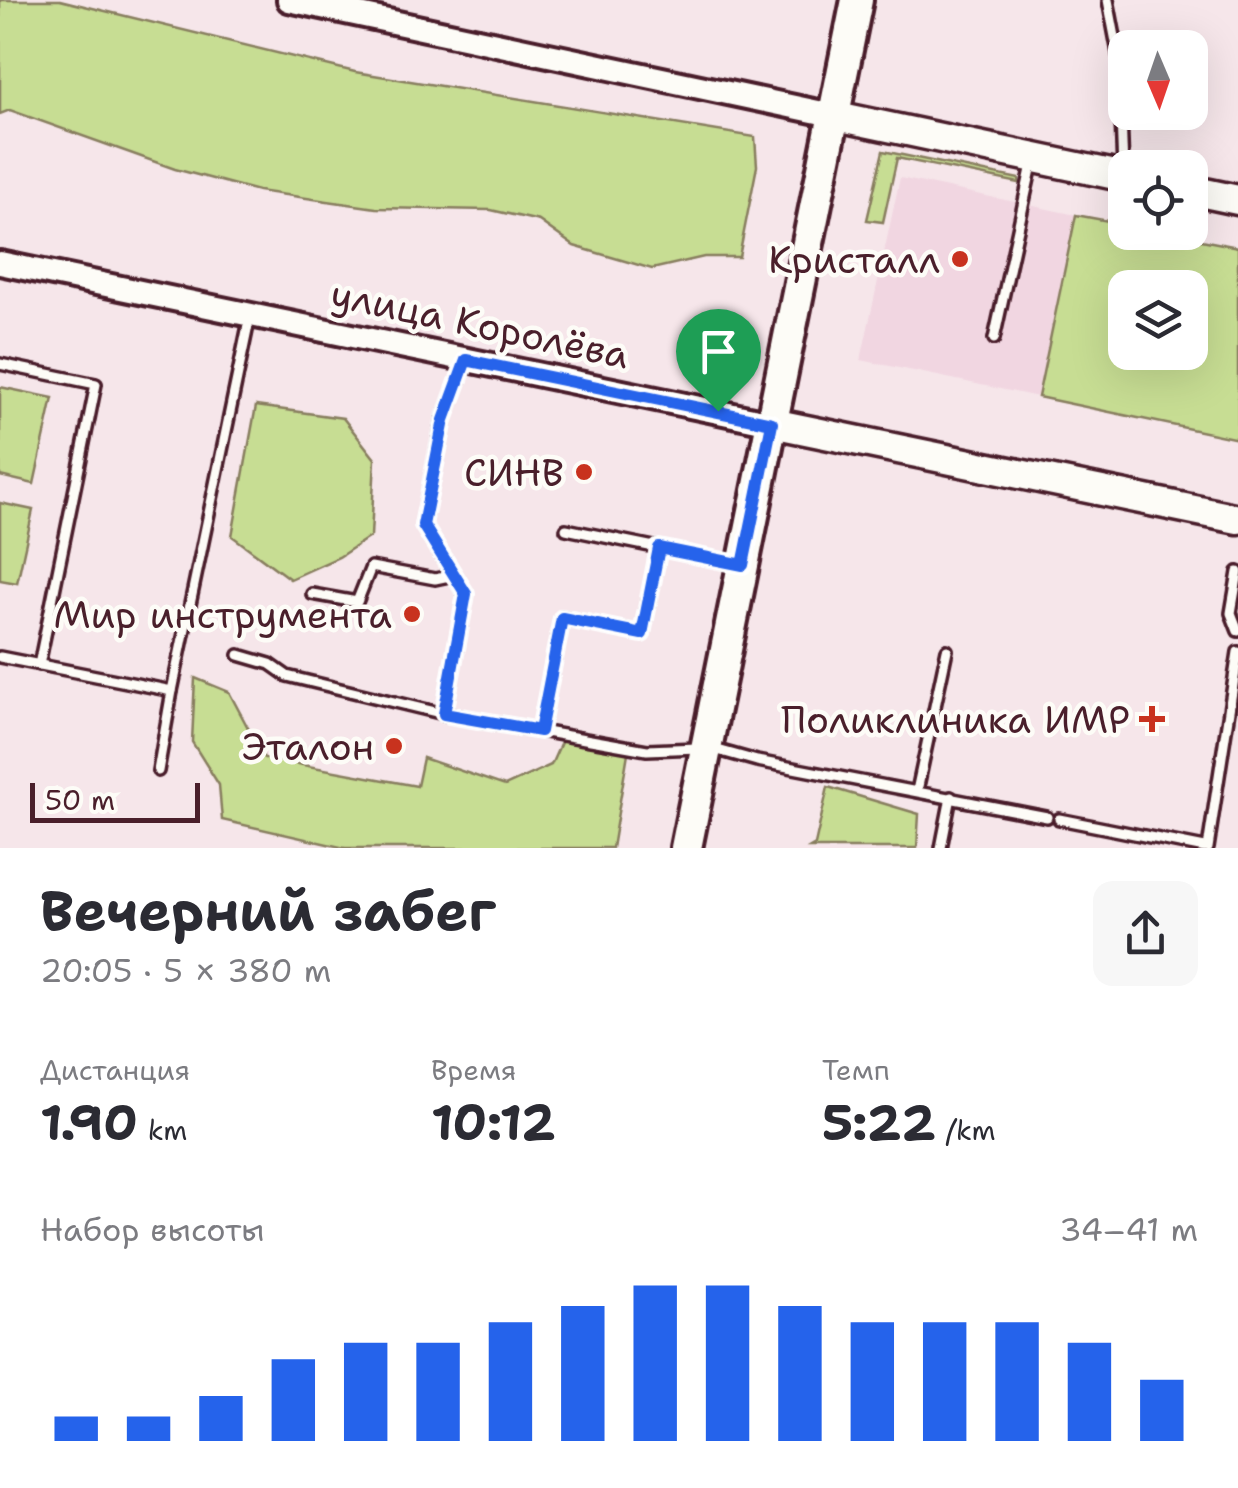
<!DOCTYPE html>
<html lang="ru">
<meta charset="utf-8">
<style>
body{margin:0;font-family:"Shantell Sans",sans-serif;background:#f7f7f7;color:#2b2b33;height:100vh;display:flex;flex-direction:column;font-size:38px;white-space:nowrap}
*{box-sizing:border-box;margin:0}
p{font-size:32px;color:#7c7c81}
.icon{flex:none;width:55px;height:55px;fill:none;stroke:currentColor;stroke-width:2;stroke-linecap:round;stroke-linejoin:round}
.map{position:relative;height:848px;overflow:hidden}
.panel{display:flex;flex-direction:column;background:#fff;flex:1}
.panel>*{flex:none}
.needle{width:65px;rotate:178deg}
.controls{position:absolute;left:1108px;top:30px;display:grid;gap:20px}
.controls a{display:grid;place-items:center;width:100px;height:100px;border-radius:20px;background:#fff;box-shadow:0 10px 40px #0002;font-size:50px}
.scale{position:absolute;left:30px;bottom:25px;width:170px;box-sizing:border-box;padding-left:10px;border:5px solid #4a1f2b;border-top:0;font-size:28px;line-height:35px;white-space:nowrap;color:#4a1f2b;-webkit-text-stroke:8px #fdfcf7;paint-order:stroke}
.pin{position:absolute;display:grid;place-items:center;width:85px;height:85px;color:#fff;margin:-102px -42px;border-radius:50% 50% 50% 0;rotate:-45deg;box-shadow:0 0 10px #0007}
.pin .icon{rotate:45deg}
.round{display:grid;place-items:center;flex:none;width:105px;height:105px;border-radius:20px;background:#f7f7f7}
.overview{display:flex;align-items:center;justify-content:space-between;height:170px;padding:0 40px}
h1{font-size:55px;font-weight:700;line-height:75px}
.stats{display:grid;grid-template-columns:repeat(3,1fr);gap:15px;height:170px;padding:10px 40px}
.stats div{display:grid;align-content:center}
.stats b{font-size:50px;font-weight:700}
.stats small{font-size:28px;font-weight:400}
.stats p{font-size:28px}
.chart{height:280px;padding:20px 40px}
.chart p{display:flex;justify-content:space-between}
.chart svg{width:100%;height:180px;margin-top:10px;stroke:#2563eb;stroke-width:6}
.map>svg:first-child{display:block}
.built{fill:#f1d6e1}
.green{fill:#c7dd93;stroke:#887e5f;stroke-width:2.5;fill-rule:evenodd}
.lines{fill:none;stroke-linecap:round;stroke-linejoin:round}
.service-casing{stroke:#4a1f2b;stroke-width:16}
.tertiary-casing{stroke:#4a1f2b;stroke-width:30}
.secondary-casing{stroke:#4a1f2b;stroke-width:35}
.primary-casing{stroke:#4a1f2b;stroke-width:38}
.service{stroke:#fdfcf7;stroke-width:9}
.tertiary{stroke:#fdfcf7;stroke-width:22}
.secondary{stroke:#fdfcf7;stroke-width:28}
.primary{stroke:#fdfcf7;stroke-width:30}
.route-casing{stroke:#fff;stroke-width:20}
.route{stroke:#2563eb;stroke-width:12}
.poi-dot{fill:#c8321e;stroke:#fdfcf7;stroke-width:4}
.labels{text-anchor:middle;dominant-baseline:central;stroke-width:9;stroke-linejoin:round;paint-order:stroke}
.poi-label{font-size:38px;fill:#4a1f2b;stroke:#fdfcf7;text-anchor:end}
.street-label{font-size:38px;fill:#4a1f2b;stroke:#fdfcf7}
</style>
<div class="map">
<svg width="1238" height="848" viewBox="0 0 1238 848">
<rect width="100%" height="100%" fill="#f6e6ea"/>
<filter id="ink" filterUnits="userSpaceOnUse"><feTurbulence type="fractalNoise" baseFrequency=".01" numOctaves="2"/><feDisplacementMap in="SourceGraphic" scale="20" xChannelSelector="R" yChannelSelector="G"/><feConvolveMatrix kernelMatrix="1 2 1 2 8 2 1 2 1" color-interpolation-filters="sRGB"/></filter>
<g filter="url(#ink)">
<path class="built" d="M 900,178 L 1076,215 L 1038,397 L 861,360 Z"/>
<g class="green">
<path d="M 0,0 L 60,0 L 355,72 L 755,137 L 757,166 L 739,257 L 704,257 L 652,269 L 574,246 L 539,221 L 491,210 L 376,208 L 258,191 L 175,169 L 10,110 L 0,114 Z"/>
<path d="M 883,151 L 1019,179 L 1019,183 L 897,158 L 883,222 L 867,220 Z"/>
<path d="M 1076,215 L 1125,224 L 1125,232 L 1165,233 L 1238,247 L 1238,439 L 1038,397 ZM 1125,288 L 1190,288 L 1190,352 L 1125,352 Z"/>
<path d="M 0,387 L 53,398 L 34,484 L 0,476 Z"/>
<path d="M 256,406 L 343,418 L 375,459 L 371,536 L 339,557 L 290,579 L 232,536 Z"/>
<path d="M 0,503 L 33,510 L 17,583 L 0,580 Z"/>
<path d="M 195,678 L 229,692 L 264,758 L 417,786 L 423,758 L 505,786 L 551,765 L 563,738 L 628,753 L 612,848 L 345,848 L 222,820 L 219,785 L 192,742 Z"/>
<path d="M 828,787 L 919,814 L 917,848 L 810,848 L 815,845 Z"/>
</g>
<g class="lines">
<g class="service-casing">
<g id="service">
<path d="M 1108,0 L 1119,58 L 1123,171"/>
<path d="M 994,339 L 1033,160"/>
<path d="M 0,364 L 96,384 L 39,665"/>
<path d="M 566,529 L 659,548"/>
<path d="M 1238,572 L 1231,613 L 1238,631"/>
<path d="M 312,594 L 357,602 L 371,567 L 435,579 L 454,575"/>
<path d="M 239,655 L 270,664 L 287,676 L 444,714 L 647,750 L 698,748"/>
<path d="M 0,657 L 172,691 L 250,316"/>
<path d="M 444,714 L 466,595 L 423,525 L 443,420 L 466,362"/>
<path d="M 540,731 L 562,618 L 642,634 L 659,548 L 740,565"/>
<path d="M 714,749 L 757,761 L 1047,817"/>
<path d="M 158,771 L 172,691"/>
<path d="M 917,791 L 947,650"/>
<path d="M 1059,819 L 1205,848"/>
<path d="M 941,848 L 951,797"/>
<path d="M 1208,848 L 1238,652"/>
</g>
</g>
<g class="tertiary-casing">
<g id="tertiary">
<path d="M 289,0 L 832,115"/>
<path d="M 0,263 L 772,423"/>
</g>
</g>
<g class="secondary-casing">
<g id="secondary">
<path d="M 832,115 L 1125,177"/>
<path d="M 1190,190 L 1238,200"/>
<path d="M 772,423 L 1238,519"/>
</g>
</g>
<g class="primary-casing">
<path id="primary" d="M 686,848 L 857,0"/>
</g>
<use href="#service" class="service"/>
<use href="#tertiary" class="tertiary"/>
<use href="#secondary" class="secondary"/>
<use href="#primary" class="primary"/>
</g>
</g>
<g class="lines" filter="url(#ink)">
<g class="route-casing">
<path id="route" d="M 466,360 L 772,423 L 743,565 L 659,548 L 642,634 L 562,618 L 540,731 L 444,714 L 466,594 L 423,525 L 444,420 Z"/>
</g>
<use href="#route" class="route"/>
</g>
<g class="poi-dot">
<circle cx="960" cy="259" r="10"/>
<circle cx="584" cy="472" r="10"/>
<circle cx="412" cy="614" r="10"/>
<path d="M1147 704h10v10h10v10h-10v10h-10v-10h-10v-10h10z"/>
<circle cx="394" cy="746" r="10"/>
</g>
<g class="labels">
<g class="poi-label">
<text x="940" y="259">Кристалл</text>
<text x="564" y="472">СИНВ</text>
<text x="392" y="614">Мир инструмента</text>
<text x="1130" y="719">Поликлиника ИМР</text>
<text x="374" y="746">Эталон</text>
</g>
<g class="street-label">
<text transform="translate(480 324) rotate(12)">улица Королёва</text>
</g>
</g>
</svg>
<div class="controls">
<a><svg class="needle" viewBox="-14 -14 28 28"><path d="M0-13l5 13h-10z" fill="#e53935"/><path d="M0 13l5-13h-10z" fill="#7c7c81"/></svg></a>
<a><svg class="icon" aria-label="locate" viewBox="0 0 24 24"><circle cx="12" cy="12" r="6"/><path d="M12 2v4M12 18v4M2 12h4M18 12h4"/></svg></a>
<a><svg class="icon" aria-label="layers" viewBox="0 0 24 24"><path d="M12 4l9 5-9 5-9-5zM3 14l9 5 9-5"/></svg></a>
</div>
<div class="scale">50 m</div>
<div class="pin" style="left:718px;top:411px;background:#1e9e55"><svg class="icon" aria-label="arrive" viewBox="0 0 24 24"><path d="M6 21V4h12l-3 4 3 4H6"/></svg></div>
</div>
<section class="panel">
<div class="overview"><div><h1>Вечерний забег</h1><p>20:05 · 5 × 380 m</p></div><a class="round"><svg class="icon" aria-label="share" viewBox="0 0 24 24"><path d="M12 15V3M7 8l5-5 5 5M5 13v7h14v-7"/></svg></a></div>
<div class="stats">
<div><p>Дистанция</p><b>1.90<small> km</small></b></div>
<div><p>Время</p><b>10:12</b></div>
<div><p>Темп</p><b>5:22<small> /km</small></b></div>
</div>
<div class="chart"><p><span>Набор высоты</span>34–41 m</p>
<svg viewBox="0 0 160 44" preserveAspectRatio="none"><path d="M5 44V38M15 44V38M25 44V33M35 44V24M45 44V20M55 44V20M65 44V15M75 44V11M85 44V6M95 44V6M105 44V11M115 44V15M125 44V15M135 44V15M145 44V20M155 44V29"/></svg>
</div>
</section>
